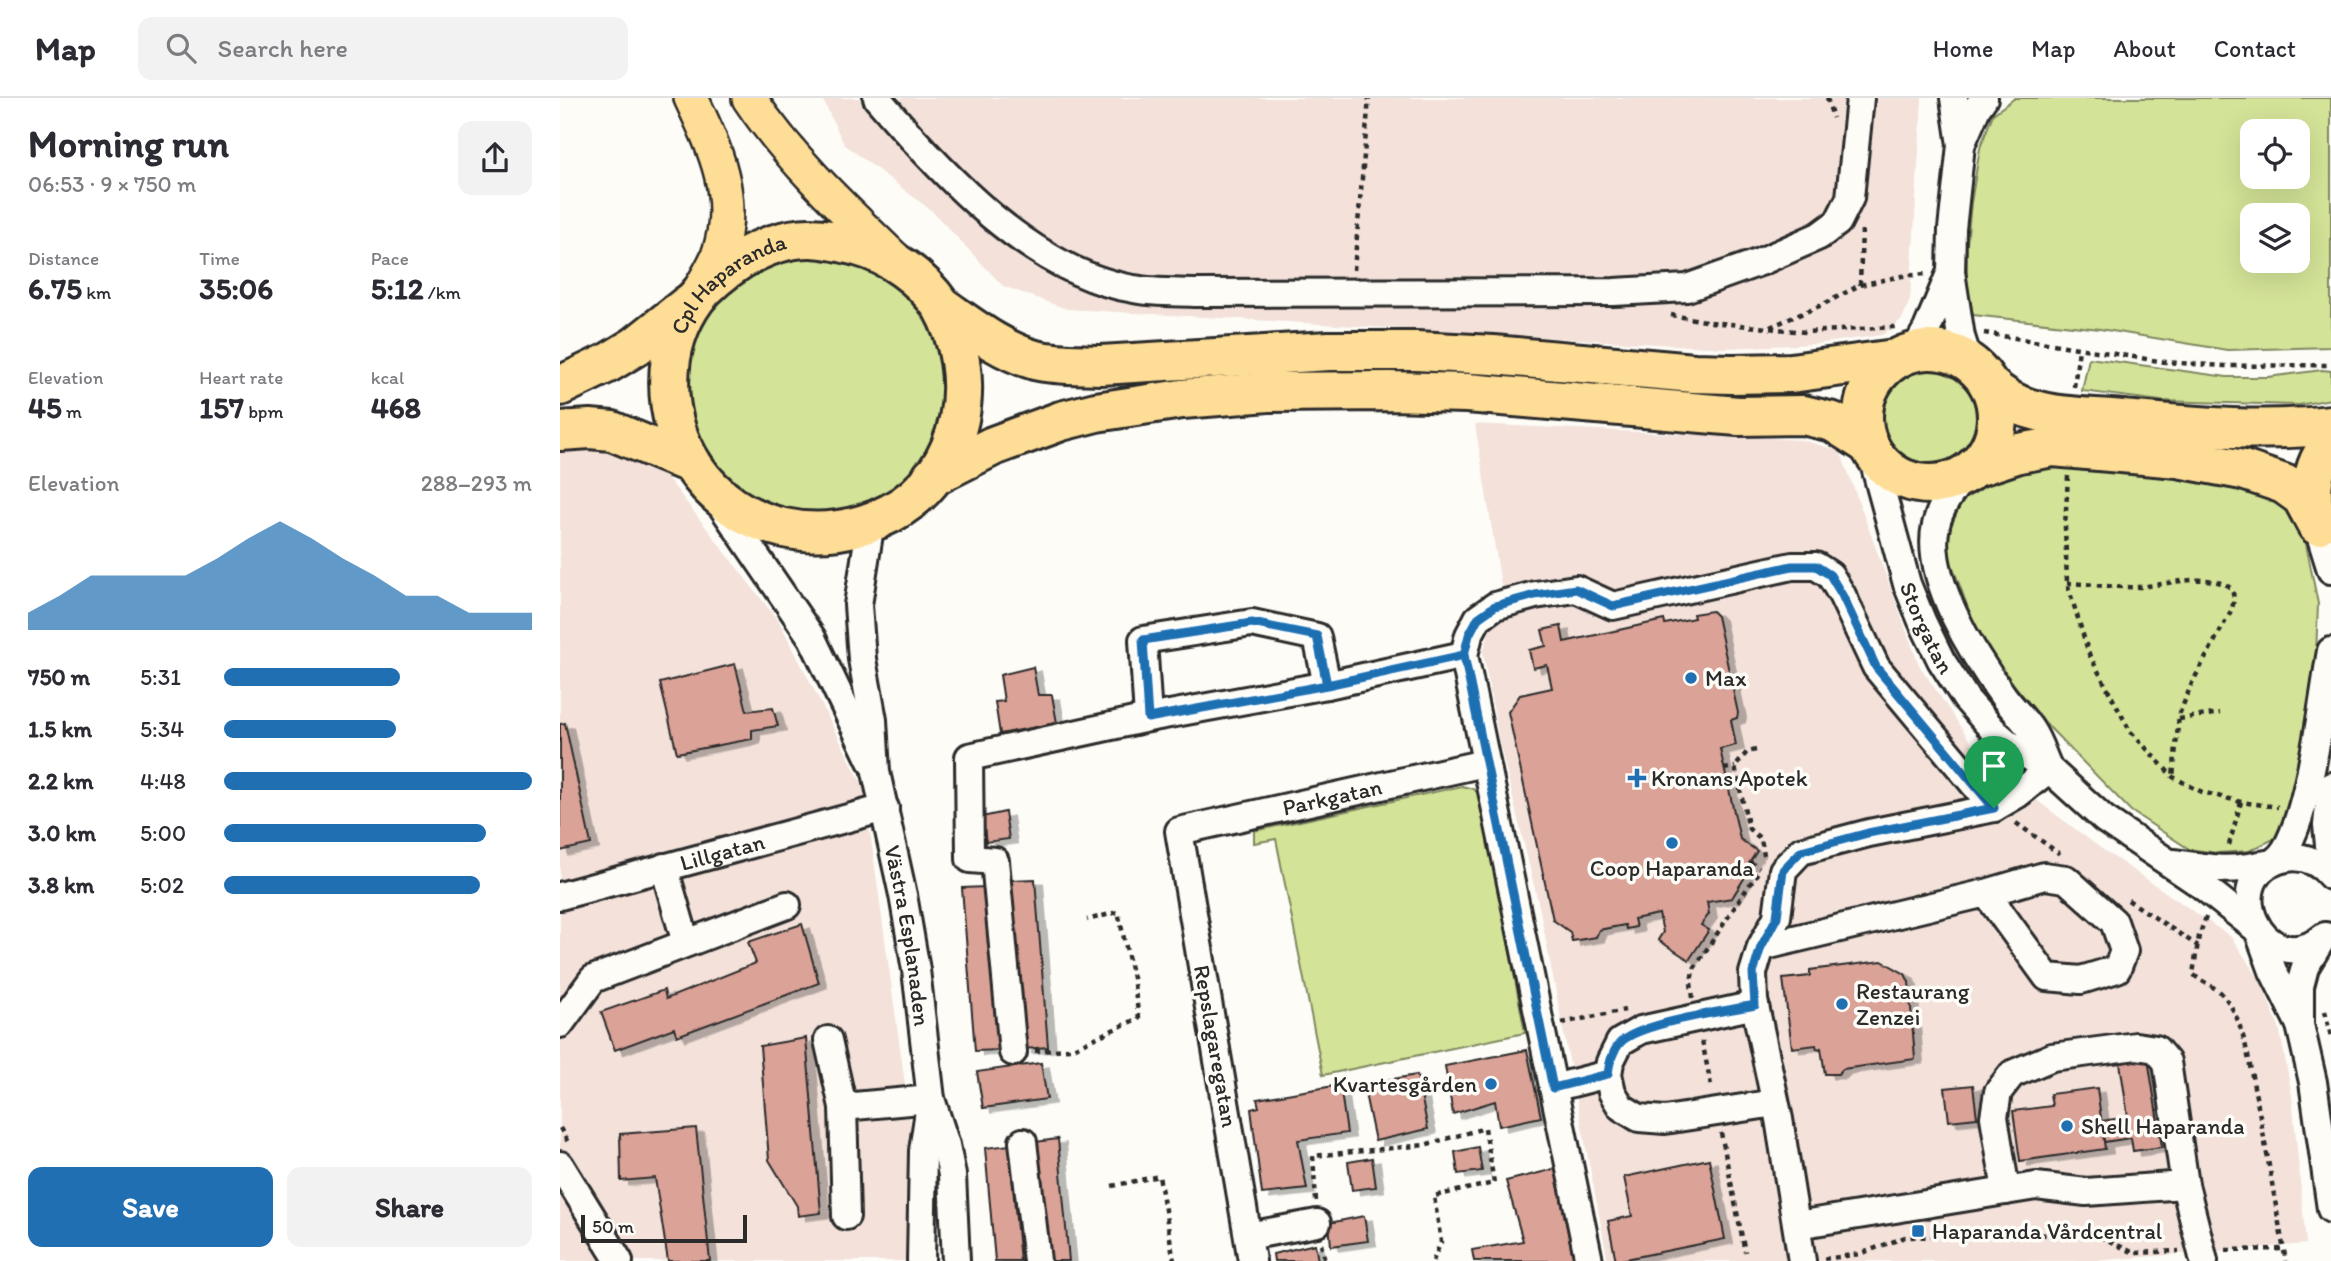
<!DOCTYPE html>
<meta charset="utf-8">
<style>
body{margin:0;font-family:Itim,sans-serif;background:#f2f2f3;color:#2b2b33;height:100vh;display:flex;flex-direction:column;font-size:26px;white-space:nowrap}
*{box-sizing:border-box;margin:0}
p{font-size:23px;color:#7c7c81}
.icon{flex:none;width:38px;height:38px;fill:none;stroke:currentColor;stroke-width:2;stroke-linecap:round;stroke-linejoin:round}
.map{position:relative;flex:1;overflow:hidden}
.sheet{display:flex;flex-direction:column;background:#fff;width:560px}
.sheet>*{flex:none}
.buttons{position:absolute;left:1680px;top:21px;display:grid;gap:14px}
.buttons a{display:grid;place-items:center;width:70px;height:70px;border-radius:14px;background:#fff;box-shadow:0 7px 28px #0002;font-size:35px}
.scale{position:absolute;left:21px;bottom:18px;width:166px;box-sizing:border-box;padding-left:7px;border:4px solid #2b2b2b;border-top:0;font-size:19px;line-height:24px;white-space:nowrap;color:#2b2b2b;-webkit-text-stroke:5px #fdfcf7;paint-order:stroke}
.pin{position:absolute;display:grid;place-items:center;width:60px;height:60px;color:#fff;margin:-72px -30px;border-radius:50% 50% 50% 0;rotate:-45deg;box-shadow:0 0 7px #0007}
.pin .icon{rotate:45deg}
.round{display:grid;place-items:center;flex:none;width:74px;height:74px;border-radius:14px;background:#f2f2f3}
.head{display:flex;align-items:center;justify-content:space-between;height:119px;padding:0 28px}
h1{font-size:38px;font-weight:800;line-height:52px}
.stats{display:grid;grid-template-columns:repeat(3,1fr);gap:10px;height:119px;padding:7px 28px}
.stats div{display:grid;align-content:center}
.stats b{font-size:30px;font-weight:800}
.stats small{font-size:19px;font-weight:400}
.stats p{font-size:19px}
.chart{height:196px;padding:14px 28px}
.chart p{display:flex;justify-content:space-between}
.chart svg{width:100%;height:126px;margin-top:7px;fill:#1f6fb2;opacity:.7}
.action{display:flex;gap:14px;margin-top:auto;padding:14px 28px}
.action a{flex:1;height:80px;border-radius:14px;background:#1f6fb2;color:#fff;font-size:28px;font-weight:800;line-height:80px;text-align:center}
.action a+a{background:#f2f2f3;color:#2b2b33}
ul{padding:0 28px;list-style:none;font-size:23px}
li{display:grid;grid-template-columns:112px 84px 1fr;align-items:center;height:52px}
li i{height:18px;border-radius:9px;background:#1f6fb2}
header{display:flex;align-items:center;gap:42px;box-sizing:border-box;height:98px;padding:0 35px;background:#fff;border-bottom:2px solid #e1e1e2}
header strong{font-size:33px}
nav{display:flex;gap:38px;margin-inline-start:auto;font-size:24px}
.search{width:490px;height:63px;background:#f2f2f3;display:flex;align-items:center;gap:18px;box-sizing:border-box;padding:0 24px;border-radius:14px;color:#7c7c81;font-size:26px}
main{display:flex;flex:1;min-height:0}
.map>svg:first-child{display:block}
.built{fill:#f3e1da}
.green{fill:#d3e397;stroke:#7f8761;stroke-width:2;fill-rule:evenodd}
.building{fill:#dba297;stroke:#2b2b2b;stroke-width:2;filter:url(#shadow)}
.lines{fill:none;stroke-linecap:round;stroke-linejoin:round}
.minor-casing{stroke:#2b2b2b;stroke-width:32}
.major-casing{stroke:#2b2b2b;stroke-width:38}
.highway-casing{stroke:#2b2b2b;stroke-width:44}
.path{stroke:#2b2b2b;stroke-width:4.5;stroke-dasharray:5 5;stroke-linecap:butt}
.minor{stroke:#fdfcf7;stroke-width:26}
.major{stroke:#fedd96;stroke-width:33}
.highway{stroke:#fedd96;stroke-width:38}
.route-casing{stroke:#fff;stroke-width:14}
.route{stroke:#1f6fb2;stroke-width:9}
.poi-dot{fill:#1f6fb2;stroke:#fdfcf7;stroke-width:2.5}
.labels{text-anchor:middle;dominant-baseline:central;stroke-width:7;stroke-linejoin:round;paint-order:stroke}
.street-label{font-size:23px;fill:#2b2b2b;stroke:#fdfcf7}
.poi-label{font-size:23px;fill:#2b2b2b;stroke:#fdfcf7;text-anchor:start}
</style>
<header>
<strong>Map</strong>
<div class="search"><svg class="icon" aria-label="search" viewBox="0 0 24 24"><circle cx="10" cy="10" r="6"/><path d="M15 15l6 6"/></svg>Search here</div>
<nav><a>Home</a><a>Map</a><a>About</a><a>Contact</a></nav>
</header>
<main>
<section class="sheet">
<div class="head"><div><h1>Morning run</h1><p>06:53 · 9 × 750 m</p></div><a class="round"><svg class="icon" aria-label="share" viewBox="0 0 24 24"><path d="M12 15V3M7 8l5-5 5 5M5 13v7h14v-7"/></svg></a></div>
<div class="stats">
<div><p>Distance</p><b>6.75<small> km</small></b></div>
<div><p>Time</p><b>35:06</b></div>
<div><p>Pace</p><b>5:12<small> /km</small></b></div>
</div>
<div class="stats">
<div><p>Elevation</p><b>45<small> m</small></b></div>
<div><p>Heart rate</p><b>157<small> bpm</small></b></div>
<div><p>kcal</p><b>468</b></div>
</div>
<div class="chart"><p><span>Elevation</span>288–293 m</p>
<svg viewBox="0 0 160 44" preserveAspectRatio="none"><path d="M0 44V38L10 32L20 25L30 25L40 25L50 25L60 19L70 12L80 6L90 12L100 19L110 25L120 32L130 32L140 38L150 38L160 38V44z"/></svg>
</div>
<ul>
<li><b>750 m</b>5:31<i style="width:57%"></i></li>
<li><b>1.5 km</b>5:34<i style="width:56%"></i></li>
<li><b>2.2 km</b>4:48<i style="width:100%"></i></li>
<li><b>3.0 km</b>5:00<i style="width:85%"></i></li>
<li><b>3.8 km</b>5:02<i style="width:83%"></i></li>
</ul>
<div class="action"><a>Save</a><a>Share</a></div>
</section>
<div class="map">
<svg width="1771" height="1163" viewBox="0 0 1771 1163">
<defs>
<filter id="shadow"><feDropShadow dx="8" dy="4.5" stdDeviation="0" flood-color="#0004"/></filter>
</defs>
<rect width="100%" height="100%" fill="#fdfcf7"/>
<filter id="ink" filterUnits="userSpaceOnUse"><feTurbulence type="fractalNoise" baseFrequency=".0143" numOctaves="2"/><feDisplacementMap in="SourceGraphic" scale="14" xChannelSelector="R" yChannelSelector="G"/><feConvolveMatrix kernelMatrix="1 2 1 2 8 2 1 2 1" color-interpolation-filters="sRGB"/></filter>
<g filter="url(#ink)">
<g class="built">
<path d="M 262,0 L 1362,0 L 1350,202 L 1342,221 L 1322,237 L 1257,246 L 1165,250 L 507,211 L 443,188 L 372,113 L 284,46 Z"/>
<path d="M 915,326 L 1242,342 L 1280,353 L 1359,567 L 1423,662 L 1539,749 L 1671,839 L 1700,882 L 1719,929 L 1732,998 L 1746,1146 L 1533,1163 L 1048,1163 L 980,812 L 939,643 L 923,554 L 942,493 Z"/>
<path d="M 0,348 L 58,350 L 96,365 L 220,525 L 304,690 L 362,1109 L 360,1163 L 0,1163 Z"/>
</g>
<g class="green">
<path d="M 1455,0 L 1771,0 L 1771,249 L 1667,252 L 1540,231 L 1413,217 L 1407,187 L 1407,146 L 1411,105 L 1420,50 L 1433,16 ZM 1692,33 L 1738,33 L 1738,79 L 1692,79 ZM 1692,117 L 1738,117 L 1738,163 L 1692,163 Z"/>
<circle cx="256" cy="287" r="129"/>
<path d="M 1529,260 L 1667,279 L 1708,279 L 1762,272 L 1771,273 L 1771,301 L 1739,307 L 1601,303 L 1522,293 Z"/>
<circle cx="1370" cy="319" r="46"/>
<path d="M 1494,366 L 1691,386 L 1730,414 L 1744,436 L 1758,506 L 1755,583 L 1732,717 L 1716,740 L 1689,753 L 1657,755 L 1629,751 L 1571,713 L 1491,631 L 1444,575 L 1414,526 L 1387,453 L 1391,428 L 1402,403 L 1421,389 L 1451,376 Z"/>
<path d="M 902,688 L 913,691 L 921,697 L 965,935 L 763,977 L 716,741 L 694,745 L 694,733 Z"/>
</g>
<g class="building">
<path d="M 1152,513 L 1157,518 L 1178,615 L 1177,620 L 1171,622 L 1176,647 L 1160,651 L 1180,741 L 1197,753 L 1184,773 L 1185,779 L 1172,800 L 1147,804 L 1149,816 L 1141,827 L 1149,832 L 1129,862 L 1098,842 L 1103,834 L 1099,816 L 1074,821 L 1076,829 L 1066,831 L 1065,827 L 1039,832 L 1036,839 L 1012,843 L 1010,834 L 993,822 L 948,614 L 960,597 L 992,590 L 987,567 L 973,570 L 969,552 L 986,548 L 982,532 L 1001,528 L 1004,544 L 1104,522 L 1105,526 L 1134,520 L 1133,516 Z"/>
<path d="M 175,566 L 187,613 L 213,610 L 218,628 L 192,632 L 192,641 L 117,655 L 100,585 Z"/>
<path d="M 473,569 L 478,597 L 492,597 L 497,625 L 440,636 L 435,604 L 444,603 L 440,577 Z"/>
<path d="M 5,625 L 31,746 L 0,753 L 0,626 Z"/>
<path d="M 445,714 L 449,741 L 426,744 L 422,719 Z"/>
<path d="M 475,781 L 488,949 L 464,951 L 450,782 Z"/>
<path d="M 426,789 L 441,952 L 415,953 L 402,790 Z"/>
<path d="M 242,826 L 259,885 L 117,938 L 114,930 L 55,952 L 41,914 L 104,892 L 106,901 L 196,865 L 188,844 Z"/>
<path d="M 1322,863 L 1345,876 L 1349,884 L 1355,961 L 1283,971 L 1278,976 L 1265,976 L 1261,950 L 1257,951 L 1256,947 L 1232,950 L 1223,881 L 1250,878 L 1250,872 Z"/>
<path d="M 246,940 L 261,1115 L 238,1118 L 237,1108 L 209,1062 L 200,948 Z"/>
<path d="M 967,952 L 981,1019 L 939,1028 L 935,1003 L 893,1016 L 885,968 Z"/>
<path d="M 1588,961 L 1602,1049 L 1573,1053 L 1571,1040 L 1544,1044 L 1541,1023 L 1568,1019 L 1560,965 Z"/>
<path d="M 481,965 L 487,1001 L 423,1010 L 417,974 Z"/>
<path d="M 857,977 L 868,1031 L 815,1043 L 803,986 Z"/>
<path d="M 780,987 L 787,1035 L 738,1042 L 747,1091 L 702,1096 L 691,1011 L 699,1009 L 697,1001 Z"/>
<path d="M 1413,987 L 1417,1020 L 1389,1023 L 1385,990 Z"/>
<path d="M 1537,990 L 1545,1051 L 1460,1063 L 1453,1013 L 1492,1008 L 1490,996 Z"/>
<path d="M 136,1030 L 150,1163 L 108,1163 L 95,1080 L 61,1083 L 60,1036 Z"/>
<path d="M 498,1041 L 509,1163 L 485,1163 L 475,1044 Z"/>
<path d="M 449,1047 L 460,1163 L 435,1163 L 425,1050 Z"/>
<path d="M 918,1049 L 922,1073 L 898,1076 L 895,1054 Z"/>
<path d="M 812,1060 L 816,1089 L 792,1092 L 788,1064 Z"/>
<path d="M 1149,1061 L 1165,1141 L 1056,1163 L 1048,1123 L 1072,1118 L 1064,1079 Z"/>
<path d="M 995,1071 L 1014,1163 L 914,1163 L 912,1152 L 963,1143 L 946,1083 Z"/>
<path d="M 804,1118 L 808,1143 L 771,1148 L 769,1125 Z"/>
<path d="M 755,1146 L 758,1163 L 714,1163 L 713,1156 Z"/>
</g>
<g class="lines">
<g class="minor-casing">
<g id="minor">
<path d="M 317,0 C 381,75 472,175 574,191 C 594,195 617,194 638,195 L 1054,194 L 1127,190 L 1200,164 L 1259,138 L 1278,124 L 1290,100 L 1300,0"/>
<path d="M 1394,0 L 1401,47 L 1392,131 L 1391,174 L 1401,239 L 1409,264"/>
<path d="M 1401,47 L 1417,10 L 1424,0"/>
<path d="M 1354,254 L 1367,231 L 1389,178"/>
<path id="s1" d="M 1309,347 L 1347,486 L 1362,523 L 1381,562 L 1406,601 L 1435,634 L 1449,646 L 1489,671 L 1544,721 L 1640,786 L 1698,832 L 1713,873 L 1740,927"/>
<path d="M 1405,376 C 1393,392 1380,408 1376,427 C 1364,479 1414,558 1444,599 C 1452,610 1463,620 1471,632 C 1479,644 1483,659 1489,671"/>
<path d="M 159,404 L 252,540 L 311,663"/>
<path id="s2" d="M 311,423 L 298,507 L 302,561 L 313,622 L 316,674 L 343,797 L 356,872 L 371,1001 L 386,1047 L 392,1077 L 396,1163"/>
<path d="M 1757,427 L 1771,472"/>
<path d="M 588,620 L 583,542 L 692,525 L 757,539 L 767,587"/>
<path d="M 1771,688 L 1767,727 L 1771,768"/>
<path d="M 1615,765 C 1648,770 1668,774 1700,767 C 1705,766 1712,766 1715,763 C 1748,740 1763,596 1771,553"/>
<path d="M 104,769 L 126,845"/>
<path id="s3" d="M 0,798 L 325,710"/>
<path d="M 1765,838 C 1703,890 1652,773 1727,760 C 1745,757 1760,765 1771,778"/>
<path d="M 1762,841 L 1745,869 L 1740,888 L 1740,927 L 1753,984 L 1771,1111"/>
<path d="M 1201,849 L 1426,795 L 1487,879 L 1521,882 L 1557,871 L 1564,853 L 1554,824 L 1506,781 L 1484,778 L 1426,795"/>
<path d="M 1195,907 L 1081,932 L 1060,944 L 1050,964 L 1048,976 L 1052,994 L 1061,1009 L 1079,1020 L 1105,1022 L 1215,1005"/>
<path d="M 0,926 L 33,881 L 227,807"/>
<path d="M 268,942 L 283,1009 L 371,1001"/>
<path d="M 453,954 L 435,763 L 410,761 L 409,659 L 588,620 L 767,587 L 904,557"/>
<path d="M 993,990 L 1048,976"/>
<path d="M 283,1009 L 286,1118"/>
<path d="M 463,1044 L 477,1163"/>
<path d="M 0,1067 L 59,1163"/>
<path d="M 1446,1093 L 1434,1019 L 1438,994 L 1452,976 L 1492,959 L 1576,948 L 1596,951 L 1607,964 L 1625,1087 L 1644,1163"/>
<path d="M 1237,1127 L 1476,1088 L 1526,1094 L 1625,1087"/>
<path d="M 688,1138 L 757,1125"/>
<path d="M 361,1163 L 363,1053 L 370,1006"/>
<path id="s4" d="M 692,1163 L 619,733 L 925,665"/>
<path d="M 1029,1163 L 904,557 L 909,537 L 918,520 L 935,508 L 975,497 L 1016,491 L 1053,508 L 1232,468 L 1256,468 L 1270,477 L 1282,497 L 1316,569 L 1434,710"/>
<path d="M 1242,1163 L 1219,1021 L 1194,903 L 1193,875 L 1201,849 L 1217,819 L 1223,772 L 1241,753 L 1309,735 L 1434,710 L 1458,696 L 1489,671"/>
</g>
</g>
<g class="major-casing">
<g id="major">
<path d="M 131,0 C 155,51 179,101 158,158 C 153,170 146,181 140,192"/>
<path d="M 189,0 C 229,60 282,110 334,160"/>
</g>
</g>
<g class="highway-casing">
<g id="highway">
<path id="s5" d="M 381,208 C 420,277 406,375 331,415 C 263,451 177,434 134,369 C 101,319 100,249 136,200 C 148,185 165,172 180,162 C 200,150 226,140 250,140 C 266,140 281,144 297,148 C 330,157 361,179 381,208 C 410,228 440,252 475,262 C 496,267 519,266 541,267 L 769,253 L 856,253 L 933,257 L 1134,275 L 1172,276 L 1231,275 L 1335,261"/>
<circle cx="1370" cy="319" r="67"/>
<path d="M 1429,287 C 1441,298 1455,307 1471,311 C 1500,320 1532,319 1562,322 C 1631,328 1701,335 1771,327"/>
<path d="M 0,288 L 48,265 L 76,248 L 129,206"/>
<path d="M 0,333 L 30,331 L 52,333 L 132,366"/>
<path d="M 1416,369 L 1459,355 L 1493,349 L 1618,360 L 1683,372 L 1724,386 L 1742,399 L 1757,427"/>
<path d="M 372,379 L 433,348 L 501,323 L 536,314 L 622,301 L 708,294 L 829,293 L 907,295 L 1178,318 L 1243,317 L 1273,324 L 1309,347"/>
<path d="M 1757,425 C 1748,395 1751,369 1771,344"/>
</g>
</g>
<g class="path">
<path d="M 1267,0 L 1273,20"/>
<path d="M 794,172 L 809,0"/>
<path d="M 1300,187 L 1302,131"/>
<path d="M 1111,217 L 1151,224 L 1245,234 L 1335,229"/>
<path d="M 1210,229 L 1262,207 L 1300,187 L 1342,178 L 1366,176"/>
<path d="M 1424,235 L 1605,264 L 1664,268 L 1771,267"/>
<path d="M 1514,289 L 1519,251"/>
<path d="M 1508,378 L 1505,429 L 1507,485 L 1529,556 L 1570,633 L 1613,679 L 1642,694 L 1681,704 L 1718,709"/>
<path d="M 1507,485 C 1531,486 1555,490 1579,489 C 1606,487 1641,475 1666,487 C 1676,492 1674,502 1672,511 L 1632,585 L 1619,617 L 1613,679"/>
<path d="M 1619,621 L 1660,615"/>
<path d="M 1196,652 L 1187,654 L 1175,669 L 1189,731 L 1201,741 L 1204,757"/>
<path d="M 1164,671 L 1175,669"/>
<path d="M 1456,725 L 1500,756"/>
<path d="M 1669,747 L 1681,704"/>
<path d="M 1190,764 L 1199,770"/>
<path d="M 1568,802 L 1638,848"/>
<path d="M 1646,819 L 1639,838 L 1633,876 C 1641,884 1652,887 1660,894 C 1683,916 1689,964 1695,994 C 1707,1050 1715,1107 1726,1163"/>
<path d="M 1133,900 L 1131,885 L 1133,872 L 1198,774"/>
<path d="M 1765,913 L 1771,939"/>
<path d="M 1002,925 L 1065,912"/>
<path d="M 1142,943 L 1152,992"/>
<path d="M 475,953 L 511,951 L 579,920 L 573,880 L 558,814 L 527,822"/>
<path d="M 0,1030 L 9,1046"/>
<path d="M 1161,1035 L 1185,1154"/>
<path d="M 552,1088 L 599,1078 L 614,1163"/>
<path d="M 756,1103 L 753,1058 L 864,1047 L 925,1030 L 934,1085 L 874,1098 L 881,1144 L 873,1163"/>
<path d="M 761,1146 L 765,1163"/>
<path d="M 1666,1152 L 1724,1151"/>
<path d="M 1264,1161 L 1300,1156 L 1345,1139 L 1535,1136 L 1574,1155 L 1619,1153"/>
</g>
<use href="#minor" class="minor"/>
<use href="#major" class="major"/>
<use href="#highway" class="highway"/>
</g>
</g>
<g class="lines" filter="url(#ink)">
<g class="route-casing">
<path id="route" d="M 1434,710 L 1316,569 L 1282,497 L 1270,477 L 1256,468 L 1232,468 L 1053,508 L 1016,491 L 975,497 L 935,508 L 918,520 L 909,537 L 904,557 L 767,587 L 588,620 L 583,542 L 692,525 L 757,538 L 767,587 L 904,557 L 993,990 L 1048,976 C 1049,965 1052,955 1059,946 C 1076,925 1166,913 1195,907 L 1193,875 L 1201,849 L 1217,819 L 1223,772 L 1241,753 L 1308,735 L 1434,710"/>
</g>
<use href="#route" class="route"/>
</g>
<g class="poi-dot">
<circle cx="1131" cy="580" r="7"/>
<path d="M1073.5 669.5h7v7h7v7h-7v7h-7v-7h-7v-7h7z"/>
<circle cx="1112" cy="745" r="7"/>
<circle cx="1282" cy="906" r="7"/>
<circle cx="931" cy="986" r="7"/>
<circle cx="1507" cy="1028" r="7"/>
<rect x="1351" y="1126" width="14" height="14" rx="3.5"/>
</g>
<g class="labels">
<g class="street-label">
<text stroke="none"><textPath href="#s5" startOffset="672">Cpl Haparanda</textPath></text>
<text stroke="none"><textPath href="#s1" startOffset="192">Storgatan</textPath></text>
<text stroke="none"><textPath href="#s4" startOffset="593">Parkgatan</textPath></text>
<text stroke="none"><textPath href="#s3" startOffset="168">Lillgatan</textPath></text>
<text stroke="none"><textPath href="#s2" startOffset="420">Västra Esplanaden</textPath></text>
<text transform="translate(656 948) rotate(80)">Repslagaregatan</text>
</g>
<g class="poi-label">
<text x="1145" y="580">Max</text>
<text x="1091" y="680">Kronans Apotek</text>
<text x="1112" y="770" text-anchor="middle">Coop Haparanda</text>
<text x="1296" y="893">Restaurang<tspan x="1296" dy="26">Zenzei</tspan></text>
<text x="917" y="986" text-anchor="end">Kvartesgården</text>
<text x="1521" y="1028">Shell Haparanda</text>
<text x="1372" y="1133">Haparanda Vårdcentral</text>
</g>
</g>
</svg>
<div class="buttons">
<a><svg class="icon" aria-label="locate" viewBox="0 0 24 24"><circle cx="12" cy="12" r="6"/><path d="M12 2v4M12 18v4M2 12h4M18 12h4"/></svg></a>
<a><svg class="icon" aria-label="layers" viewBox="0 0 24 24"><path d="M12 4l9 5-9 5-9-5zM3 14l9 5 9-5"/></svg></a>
</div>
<div class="scale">50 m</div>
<div class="pin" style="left:1434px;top:710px;background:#1e9e55"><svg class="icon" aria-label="arrive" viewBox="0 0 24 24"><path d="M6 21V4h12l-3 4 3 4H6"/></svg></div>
</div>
</main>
